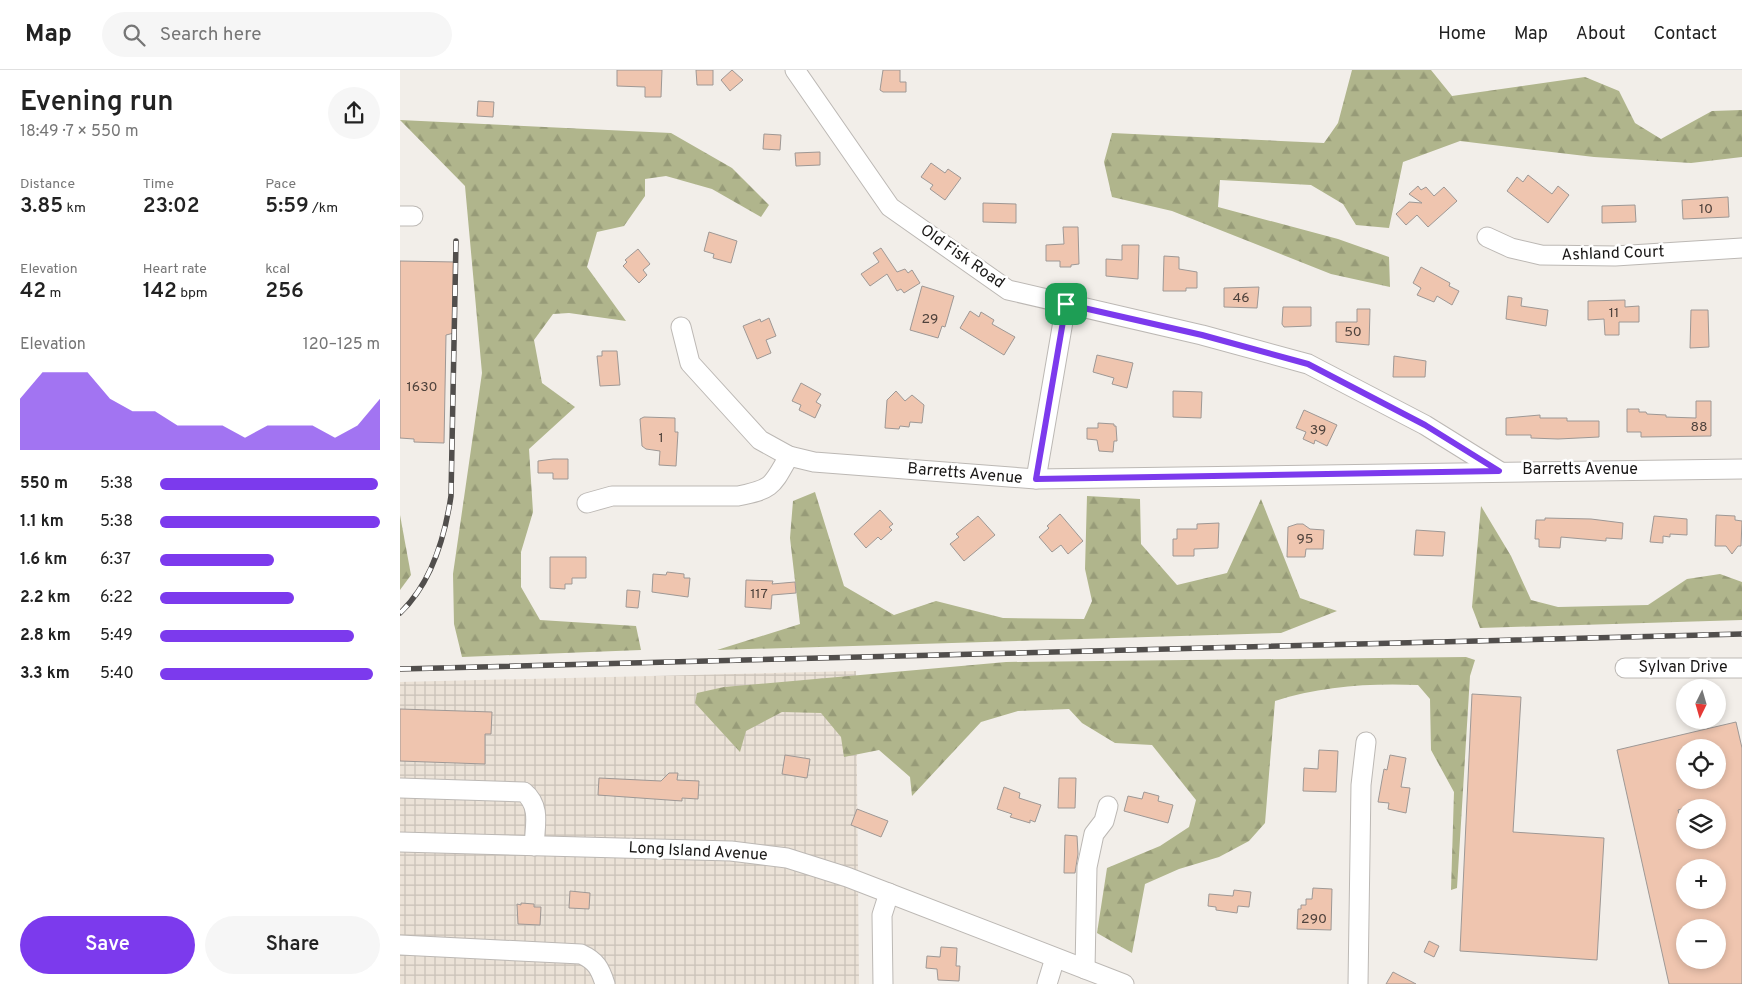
<!DOCTYPE html>
<meta charset="utf-8">
<style>
body{margin:0;font-family:Overpass,sans-serif;background:#f6f6f6;color:#222;height:100vh;display:flex;flex-direction:column;font-size:19px;white-space:nowrap}
*{box-sizing:border-box;margin:0}
p{font-size:16px;color:#767676}
.icon{flex:none;width:28px;height:28px;fill:none;stroke:currentColor;stroke-width:2;stroke-linecap:round;stroke-linejoin:round}
.map{position:relative;flex:1;overflow:hidden}
.details{display:flex;flex-direction:column;background:#fff;width:400px}
.details>*{flex:none}
.needle{width:32px;rotate:185deg}
.tools{position:absolute;left:1276px;top:609px;display:grid;gap:10px}
.tools a{display:grid;place-items:center;width:50px;height:50px;border-radius:50%;background:#fff;box-shadow:0 2px 8px #0003;font-size:25px}
.pin{position:absolute;display:grid;place-items:center;width:42px;height:42px;color:#fff;margin:-21px;border-radius:10px;box-shadow:0 2px 8px #0006}
.round{display:grid;place-items:center;flex:none;width:52px;height:52px;border-radius:26px;background:#f6f6f6}
.head{display:flex;align-items:center;justify-content:space-between;height:85px;padding:0 20px}
h1{font-size:28px;font-weight:600;line-height:38px}
.stats{display:grid;grid-template-columns:repeat(3,1fr);gap:8px;height:85px;padding:5px 20px}
.stats div{display:grid;align-content:center}
.stats b{font-size:21px;font-weight:600}
.stats small{font-size:14px;font-weight:400}
.stats p{font-size:14px}
.chart{height:140px;padding:10px 20px}
.chart p{display:flex;justify-content:space-between}
.chart svg{width:100%;height:90px;margin-top:5px;fill:#7c3aed;opacity:.7}
.cta{display:flex;gap:10px;margin-top:auto;padding:10px 20px}
.cta a{flex:1;height:58px;border-radius:30px;background:#7c3aed;color:#fff;font-size:20px;font-weight:600;line-height:58px;text-align:center}
.cta a+a{background:#f6f6f6;color:#222}
ul{padding:0 20px;list-style:none;font-size:16px}
li{display:grid;grid-template-columns:80px 60px 1fr;align-items:center;height:38px}
li i{height:12px;border-radius:6px;background:#7c3aed}
header{display:flex;align-items:center;gap:30px;box-sizing:border-box;height:70px;padding:0 25px;background:#fff;border-bottom:1px solid #e0e0e0}
header strong{font-size:24px}
nav{display:flex;gap:28px;margin-inline-start:auto;font-size:18px}
.search{width:350px;height:45px;background:#f6f6f6;display:flex;align-items:center;gap:12px;box-sizing:border-box;padding:0 18px;border-radius:28px;color:#767676;font-size:19px}
main{display:flex;flex:1;min-height:0}
.map>svg:first-child{display:block}
.industrial{fill:url(#industrial-grid)}
.forest{fill:url(#forest-firs)}
.building{fill:#efc5af;stroke:#9e9895;fill-rule:evenodd}
.lines{fill:none;stroke-linecap:round;stroke-linejoin:round}
.minor-casing{stroke:#bcb8b4;stroke-width:21}
.minor{stroke:#fff;stroke-width:19}
.rail-casing{stroke:#514e4c;stroke-width:5.5}
.rail{stroke:#fff;stroke-width:4;stroke-dasharray:11;stroke-linecap:butt}
.route-casing{stroke:#fff;stroke-width:10}
.route{stroke:#7c3aed;stroke-width:6}
.labels{text-anchor:middle;dominant-baseline:central;stroke-width:5;stroke-linejoin:round;paint-order:stroke}
.number-label{font-size:14px;fill:#4e423c}
.street-label{font-size:16px;fill:#181615;stroke:#fff}
</style>
<header>
<strong>Map</strong>
<div class="search"><svg class="icon" aria-label="search" viewBox="0 0 24 24"><circle cx="10" cy="10" r="6"/><path d="M15 15l6 6"/></svg>Search here</div>
<nav><a>Home</a><a>Map</a><a>About</a><a>Contact</a></nav>
</header>
<main>
<section class="details">
<div class="head"><div><h1>Evening run</h1><p>18:49 · 7 × 550 m</p></div><a class="round"><svg class="icon" aria-label="share" viewBox="0 0 24 24"><path d="M12 15V3M7 8l5-5 5 5M5 13v7h14v-7"/></svg></a></div>
<div class="stats">
<div><p>Distance</p><b>3.85<small> km</small></b></div>
<div><p>Time</p><b>23:02</b></div>
<div><p>Pace</p><b>5:59<small> /km</small></b></div>
</div>
<div class="stats">
<div><p>Elevation</p><b>42<small> m</small></b></div>
<div><p>Heart rate</p><b>142<small> bpm</small></b></div>
<div><p>kcal</p><b>256</b></div>
</div>
<div class="chart"><p><span>Elevation</span>120–125 m</p>
<svg viewBox="0 0 160 44" preserveAspectRatio="none"><path d="M0 44V19L10 6L20 6L30 6L40 19L50 25L60 25L70 32L80 32L90 32L100 38L110 32L120 32L130 32L140 38L150 32L160 19V44z"/></svg>
</div>
<ul>
<li><b>550 m</b>5:38<i style="width:99%"></i></li>
<li><b>1.1 km</b>5:38<i style="width:100%"></i></li>
<li><b>1.6 km</b>6:37<i style="width:52%"></i></li>
<li><b>2.2 km</b>6:22<i style="width:61%"></i></li>
<li><b>2.8 km</b>5:49<i style="width:88%"></i></li>
<li><b>3.3 km</b>5:40<i style="width:97%"></i></li>
</ul>
<div class="cta"><a>Save</a><a>Share</a></div>
</section>
<div class="map">
<svg width="1342" height="914" viewBox="0 0 1342 914">
<defs>
<pattern id="industrial-grid" width="8" height="8" patternUnits="userSpaceOnUse" patternTransform="scale(1.25)"><rect width="8" height="8" fill="#ebe2d7"/><path d="M0 4h8M4 0v8" fill="none" stroke="#c9c1b8"/></pattern>
<pattern id="forest-firs" width="22" height="20" patternUnits="userSpaceOnUse" patternTransform="scale(1.25)"><rect width="22" height="20" fill="#b0b58c"/><path d="M5 1l3.5 6h-7zM16 11l3.5 6h-7z" fill="#979b78"/></pattern>
</defs>
<rect width="100%" height="100%" fill="#f2eee9"/>
<path class="industrial" d="M 456,601 L 459,914 L 0,914 L 0,612 Z"/>
<g class="forest">
<path d="M 952,0 L 1031,0 L 1052,26 L 1185,7 L 1219,21 L 1235,53 L 1261,69 L 1312,41 L 1342,40 L 1342,87 L 1291,93 L 1194,87 L 1060,71 L 1003,92 L 989,158 L 956,155 L 943,134 L 911,115 L 820,110 L 818,137 L 938,169 L 989,187 L 990,217 L 931,204 L 772,141 L 712,127 L 704,92 L 712,63 L 924,73 L 938,53 Z"/>
<path d="M 0,50 L 271,63 L 332,98 L 369,135 L 361,147 L 312,119 L 266,106 L 245,109 L 245,126 L 224,156 L 197,162 L 187,197 L 226,251 L 169,243 L 153,244 L 134,270 L 142,313 L 175,337 L 129,379 L 133,442 L 121,482 L 121,517 L 140,550 L 236,556 L 241,580 L 62,587 L 54,554 L 53,504 L 82,303 L 65,116 Z"/>
<path d="M 415,422 L 444,516 L 494,545 L 536,531 L 603,548 L 684,549 L 692,531 L 685,499 L 687,426 L 740,429 L 741,474 L 777,515 L 827,503 L 861,429 L 900,528 L 937,541 L 881,563 L 317,580 L 400,554 L 390,468 L 393,431 Z"/>
<path d="M 1081,436 L 1111,486 L 1131,530 L 1158,537 L 1248,535 L 1287,509 L 1320,504 L 1342,512 L 1342,550 L 1080,558 L 1072,537 Z"/>
<path d="M 0,445 L 11,505 L 0,520 Z"/>
<path d="M 1066,587 L 1075,590 L 1070,606 L 1057,818 L 1051,820 L 1054,722 L 1031,680 L 1030,629 L 1018,615 C 971,613 920,616 875,631 L 865,753 L 849,771 L 819,787 L 779,799 L 745,814 L 732,883 L 697,863 L 707,798 L 760,776 L 789,757 L 796,730 L 752,675 L 715,673 L 682,653 L 669,639 L 618,641 L 581,652 L 512,726 L 510,707 L 479,680 L 444,687 L 441,667 L 421,643 L 382,642 L 346,661 L 340,682 L 295,633 L 297,623 L 324,617 L 606,592 Z"/>
</g>
<g class="building">
<path d="M 217,0 L 262,0 L 261,27 L 245,27 L 245,17 L 217,16 Z"/>
<path d="M 296,0 L 313,0 L 313,15 L 297,15 Z"/>
<path d="M 332,0 L 343,10 L 330,21 L 321,10 Z"/>
<path d="M 483,0 L 500,0 L 500,12 L 506,12 L 506,22 L 483,22 L 480,20 Z"/>
<path d="M 78,31 L 94,32 L 93,47 L 77,46 Z"/>
<path d="M 364,64 L 381,65 L 380,80 L 363,79 Z"/>
<path d="M 420,82 L 420,95 L 396,96 L 395,83 Z"/>
<path d="M 531,93 L 545,103 L 548,99 L 561,108 L 545,130 L 530,119 L 533,115 L 521,107 Z"/>
<path d="M 1128,105 L 1152,124 L 1158,116 L 1169,125 L 1148,153 L 1107,121 L 1117,107 L 1123,112 Z"/>
<path d="M 1018,116 L 1021,120 L 1026,117 L 1034,126 L 1044,117 L 1057,131 L 1028,157 L 1017,145 L 1006,155 L 996,144 L 1009,132 L 1022,133 L 1009,124 Z"/>
<path d="M 1328,127 L 1329,147 L 1283,149 L 1282,130 Z"/>
<path d="M 583,133 L 616,134 L 616,153 L 583,152 Z"/>
<path d="M 1235,135 L 1236,152 L 1202,153 L 1202,136 Z"/>
<path d="M 663,157 L 678,157 L 679,194 L 671,195 L 671,197 L 660,197 L 660,191 L 646,191 L 646,175 L 664,174 Z"/>
<path d="M 309,162 L 337,171 L 331,193 L 313,188 L 314,184 L 304,181 Z"/>
<path d="M 722,175 L 739,175 L 738,209 L 706,206 L 706,189 L 722,190 Z"/>
<path d="M 481,178 L 497,202 L 505,199 L 508,203 L 512,200 L 520,213 L 504,223 L 501,219 L 497,221 L 487,204 L 470,216 L 461,204 L 479,192 L 473,183 Z"/>
<path d="M 238,179 L 250,194 L 243,200 L 247,205 L 239,213 L 223,196 L 227,192 L 225,190 Z"/>
<path d="M 764,186 L 779,187 L 779,199 L 797,202 L 797,218 L 786,218 L 786,221 L 763,221 Z"/>
<path d="M 0,191 L 56,192 L 54,263 L 46,265 L 44,373 L 14,372 L 14,369 L 0,368 Z"/>
<path d="M 1021,197 L 1050,213 L 1049,216 L 1059,221 L 1052,235 L 1037,226 L 1034,232 L 1017,225 L 1021,218 L 1013,213 Z"/>
<path d="M 522,216 L 554,226 L 545,257 L 542,256 L 538,268 L 510,260 Z"/>
<path d="M 859,217 L 857,238 L 824,237 L 824,218 Z"/>
<path d="M 1108,226 L 1122,228 L 1121,236 L 1148,240 L 1146,256 L 1106,249 Z"/>
<path d="M 1225,230 L 1225,237 L 1239,236 L 1239,252 L 1219,252 L 1219,265 L 1205,265 L 1204,249 L 1188,250 L 1188,231 Z"/>
<path d="M 883,237 L 911,237 L 911,256 L 884,257 L 882,254 Z"/>
<path d="M 957,239 L 970,239 L 969,275 L 936,272 L 936,252 L 957,252 Z"/>
<path d="M 1291,240 L 1308,240 L 1309,277 L 1290,278 Z"/>
<path d="M 570,241 L 579,247 L 581,242 L 594,250 L 592,254 L 615,267 L 604,285 L 560,258 Z"/>
<path d="M 369,248 L 376,266 L 366,270 L 371,283 L 357,289 L 343,256 L 360,249 L 361,252 Z"/>
<path d="M 202,281 L 217,281 L 220,315 L 200,316 L 197,286 L 202,286 Z"/>
<path d="M 697,285 L 733,293 L 727,318 L 712,314 L 714,308 L 693,302 Z"/>
<path d="M 994,286 L 1026,291 L 1025,307 L 993,307 Z"/>
<path d="M 401,313 L 421,324 L 416,332 L 421,335 L 415,348 L 399,340 L 401,335 L 392,331 Z"/>
<path d="M 496,321 L 505,331 L 512,325 L 524,335 L 522,353 L 510,352 L 509,357 L 500,356 L 499,359 L 485,358 L 487,330 Z"/>
<path d="M 773,321 L 802,322 L 801,348 L 773,347 Z"/>
<path d="M 1296,331 L 1311,331 L 1311,366 L 1241,367 L 1241,362 L 1227,362 L 1227,339 L 1239,339 L 1239,342 L 1246,342 L 1247,344 L 1266,345 L 1266,347 L 1296,348 Z"/>
<path d="M 904,340 L 937,355 L 927,376 L 915,370 L 914,374 L 903,369 L 906,362 L 896,358 Z"/>
<path d="M 1140,345 L 1140,348 L 1167,348 L 1167,351 L 1199,351 L 1199,367 L 1158,369 L 1131,368 L 1131,365 L 1106,365 L 1106,348 Z"/>
<path d="M 244,347 L 275,348 L 275,362 L 278,362 L 276,396 L 259,395 L 260,381 L 246,379 L 242,376 L 240,349 Z"/>
<path d="M 698,353 L 714,354 L 714,356 L 716,356 L 717,371 L 714,371 L 713,382 L 699,381 L 697,370 L 687,369 L 687,358 L 698,358 Z"/>
<path d="M 153,389 L 168,389 L 168,409 L 153,409 L 153,403 L 138,403 L 138,391 Z"/>
<path d="M 480,440 L 493,454 L 489,457 L 492,460 L 481,470 L 478,467 L 466,478 L 454,464 Z"/>
<path d="M 660,444 L 683,471 L 668,484 L 661,475 L 652,482 L 639,467 L 649,458 L 647,456 Z"/>
<path d="M 1316,445 L 1335,446 L 1335,450 L 1342,451 L 1341,476 L 1338,476 L 1332,484 L 1326,476 L 1315,476 Z"/>
<path d="M 578,446 L 595,465 L 564,491 L 550,474 L 559,467 L 556,464 Z"/>
<path d="M 1254,446 L 1287,449 L 1287,465 L 1270,464 L 1270,467 L 1263,466 L 1263,473 L 1250,472 Z"/>
<path d="M 1145,448 L 1191,449 L 1223,453 L 1222,469 L 1206,468 L 1206,471 L 1161,467 L 1160,478 L 1139,477 L 1139,469 L 1135,469 L 1136,450 L 1145,450 Z"/>
<path d="M 819,453 L 818,478 L 794,479 L 794,486 L 773,486 L 773,469 L 777,469 L 777,459 L 797,459 L 797,454 Z"/>
<path d="M 897,454 L 903,454 L 910,459 L 924,460 L 923,479 L 906,479 L 905,487 L 887,487 L 888,457 Z"/>
<path d="M 1016,460 L 1045,462 L 1043,486 L 1014,485 Z"/>
<path d="M 150,487 L 186,487 L 186,508 L 172,508 L 172,514 L 165,514 L 165,519 L 150,518 Z"/>
<path d="M 267,502 L 284,504 L 284,508 L 290,508 L 288,527 L 252,522 L 253,504 L 266,505 Z"/>
<path d="M 346,510 L 373,511 L 372,514 L 395,512 L 396,523 L 372,525 L 371,539 L 345,537 Z"/>
<path d="M 227,520 L 240,521 L 238,538 L 226,537 Z"/>
<path d="M 1072,624 L 1121,627 L 1113,762 L 1204,768 L 1197,890 L 1060,881 Z"/>
<path d="M 0,639 L 92,642 L 91,664 L 85,664 L 85,694 L 0,691 Z"/>
<path d="M 1336,652 L 1342,678 L 1342,914 L 1269,914 L 1217,680 ZM 1285,678 L 1318,678 L 1318,710 L 1285,710 ZM 1285,738 L 1318,738 L 1318,770 L 1285,770 L 1278,740 ZM 1285,798 L 1318,798 L 1318,830 L 1285,830 ZM 1285,858 L 1318,858 L 1318,890 L 1285,890 Z"/>
<path d="M 919,680 L 938,681 L 936,722 L 903,721 L 904,698 L 918,699 Z"/>
<path d="M 385,685 L 410,689 L 407,708 L 382,704 Z"/>
<path d="M 990,685 L 1006,688 L 1001,717 L 1010,718 L 1006,743 L 988,739 L 989,733 L 978,732 L 984,699 L 987,700 Z"/>
<path d="M 269,703 L 278,703 L 277,710 L 299,711 L 298,729 L 282,728 L 282,731 L 198,725 L 199,708 L 261,711 Z"/>
<path d="M 659,708 L 676,708 L 675,738 L 658,738 Z"/>
<path d="M 604,717 L 620,723 L 619,728 L 641,735 L 635,752 L 630,750 L 630,753 L 610,747 L 612,744 L 597,739 Z"/>
<path d="M 744,722 L 759,726 L 758,731 L 773,735 L 768,753 L 724,741 L 728,726 L 742,729 Z"/>
<path d="M 457,739 L 488,751 L 481,767 L 451,755 Z"/>
<path d="M 665,765 L 677,766 L 678,784 L 675,803 L 664,803 Z"/>
<path d="M 913,818 L 932,819 L 931,860 L 897,859 L 898,839 L 901,839 L 901,835 L 906,835 L 906,829 L 912,829 Z"/>
<path d="M 834,820 L 851,822 L 849,837 L 838,836 L 837,843 L 816,840 L 816,837 L 808,836 L 809,824 L 833,826 Z"/>
<path d="M 170,821 L 190,823 L 189,839 L 169,838 Z"/>
<path d="M 121,833 L 134,834 L 134,837 L 141,837 L 140,855 L 118,854 L 117,834 L 121,835 Z"/>
<path d="M 1029,871 L 1039,876 L 1034,887 L 1024,882 Z"/>
<path d="M 541,877 L 557,878 L 556,896 L 560,896 L 559,911 L 538,910 L 537,899 L 526,898 L 527,886 L 540,887 Z"/>
<path d="M 993,902 L 1016,914 L 986,914 Z"/>
</g>
<g class="lines">
<g class="minor-casing">
<g id="minor">
<path d="M 395,0 L 490,137 L 608,220 L 802,265 L 908,294 L 1025,355 L 1099,401"/>
<path d="M 0,146 L 13,146"/>
<path d="M 1087,167 L 1111,178 L 1141,185 L 1215,186 L 1342,178"/>
<path d="M 281,257 L 290,293 L 360,370 L 389,386 L 414,392 L 636,409 L 1342,399"/>
<path d="M 636,409 L 666,234"/>
<path d="M 187,433 L 212,426 L 338,426 C 373,419 372,416 389,386"/>
<path d="M 1225,598 L 1342,598"/>
<path d="M 0,718 L 124,722 C 141,736 135,756 134,776"/>
<path d="M 0,772 L 331,781 L 387,788 L 447,807 L 724,914"/>
<path d="M 0,875 L 181,884 C 196,891 200,898 205,914"/>
<path d="M 685,899 L 687,797 L 694,764 L 704,751 L 708,736"/>
<path d="M 483,914 L 482,845 L 489,823"/>
<path d="M 647,914 L 655,888"/>
<path d="M 958,914 L 961,715 L 966,672"/>
</g>
</g>
<use href="#minor" class="minor"/>
<g class="rail-casing">
<g id="rail">
<path d="M 0,543 C 31,514 45,466 51,426 L 56,171"/>
<path d="M 0,599 L 1342,564"/>
</g>
</g>
<use href="#rail" class="rail"/>
</g>
<g class="lines">
<g class="route-casing">
<path id="route" d="M 666,234 L 802,265 L 908,294 L 1025,355 L 1099,401 L 636,409 Z"/>
</g>
<use href="#route" class="route"/>
</g>
<g class="labels">
<g class="number-label">
<text x="1306" y="139">10</text>
<text x="841" y="228">46</text>
<text x="1214" y="243">11</text>
<text x="530" y="249">29</text>
<text x="953" y="262">50</text>
<text x="22" y="317">1630</text>
<text x="1299" y="357">88</text>
<text x="918" y="360">39</text>
<text x="261" y="368">1</text>
<text x="905" y="469">95</text>
<text x="359" y="524">117</text>
<text x="914" y="849">290</text>
</g>
<g class="street-label">
<text transform="translate(1213 184) rotate(-2)">Ashland Court</text>
<text transform="translate(562 187) rotate(35)">Old Fisk Road</text>
<text x="1180" y="400">Barretts Avenue</text>
<text transform="translate(565 404) rotate(5)">Barretts Avenue</text>
<text x="1283" y="598">Sylvan Drive</text>
<text transform="translate(298 782) rotate(3)">Long Island Avenue</text>
</g>
</g>
</svg>
<div class="tools">
<a><svg class="needle" viewBox="-14 -14 28 28"><path d="M0-13l5 13h-10z" fill="#e53935"/><path d="M0 13l5-13h-10z" fill="#767676"/></svg></a>
<a><svg class="icon" aria-label="locate" viewBox="0 0 24 24"><circle cx="12" cy="12" r="6"/><path d="M12 2v4M12 18v4M2 12h4M18 12h4"/></svg></a>
<a><svg class="icon" aria-label="layers" viewBox="0 0 24 24"><path d="M12 4l9 5-9 5-9-5zM3 14l9 5 9-5"/></svg></a>
<a>+</a>
<a>−</a>
</div>
<div class="pin" style="left:666px;top:234px;background:#1e9e55"><svg class="icon" aria-label="arrive" viewBox="0 0 24 24"><path d="M6 21V4h12l-3 4 3 4H6"/></svg></div>
</div>
</main>
